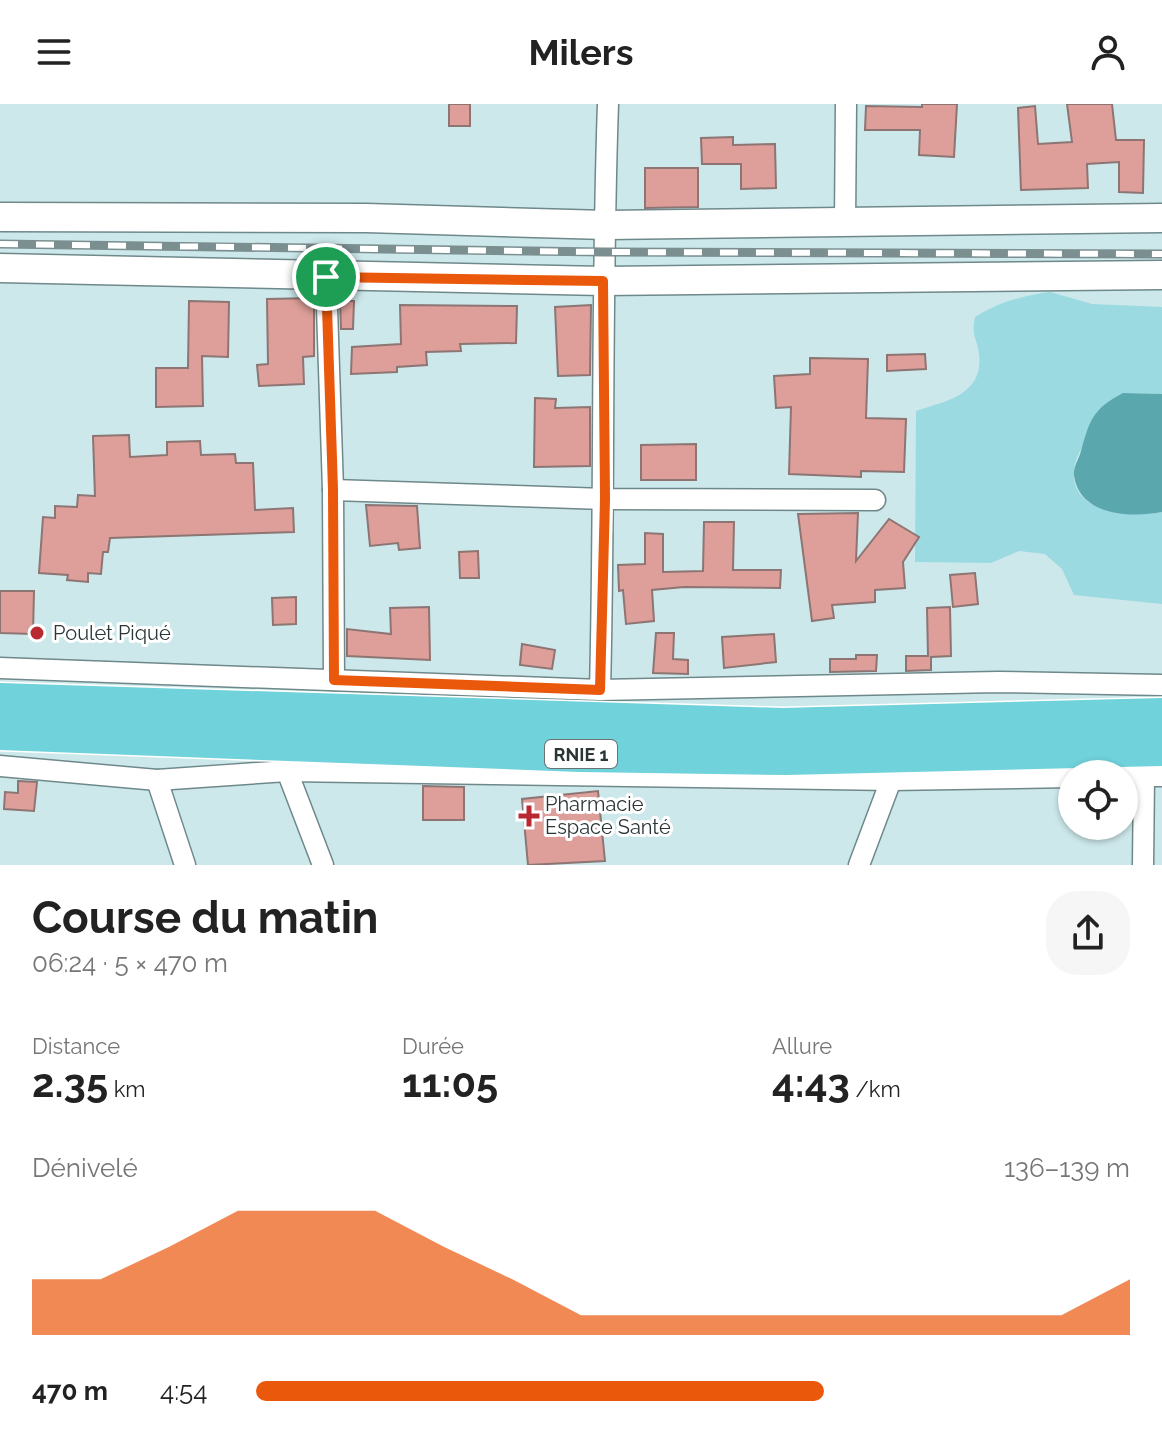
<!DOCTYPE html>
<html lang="fr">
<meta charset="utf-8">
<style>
body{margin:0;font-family:Raleway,sans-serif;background:#f6f6f6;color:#222;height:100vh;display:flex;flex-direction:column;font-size:30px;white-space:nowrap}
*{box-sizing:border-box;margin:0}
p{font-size:26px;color:#767676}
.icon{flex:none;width:44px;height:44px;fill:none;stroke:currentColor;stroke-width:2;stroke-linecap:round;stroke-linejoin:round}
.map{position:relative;height:761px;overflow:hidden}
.panel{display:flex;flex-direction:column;background:#fff;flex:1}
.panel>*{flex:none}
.buttons{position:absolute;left:1058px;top:656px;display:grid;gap:16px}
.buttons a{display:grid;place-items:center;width:80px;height:80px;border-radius:50%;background:#fff;box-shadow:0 2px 6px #0004;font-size:40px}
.pin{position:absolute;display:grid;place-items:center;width:68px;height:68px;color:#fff;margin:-34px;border:4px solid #fff;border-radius:50%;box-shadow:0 2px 8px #0007}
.round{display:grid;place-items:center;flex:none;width:84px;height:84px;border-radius:32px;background:#f6f6f6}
.headline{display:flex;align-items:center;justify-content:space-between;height:136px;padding:0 32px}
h1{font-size:44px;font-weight:700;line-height:60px}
.stats{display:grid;grid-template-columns:repeat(3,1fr);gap:12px;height:136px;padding:8px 32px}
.stats div{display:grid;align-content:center}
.stats b{font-size:40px;font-weight:700}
.stats small{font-size:22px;font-weight:400}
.stats p{font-size:22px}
.chart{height:224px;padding:16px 32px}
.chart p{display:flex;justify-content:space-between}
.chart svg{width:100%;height:144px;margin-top:8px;fill:#ea580c;opacity:.7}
ul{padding:0 32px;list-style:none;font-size:26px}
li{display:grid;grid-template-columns:128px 96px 1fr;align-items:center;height:60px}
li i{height:20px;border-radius:10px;background:#ea580c}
header{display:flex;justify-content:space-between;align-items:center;height:104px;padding:0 32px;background:#fff;font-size:36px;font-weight:700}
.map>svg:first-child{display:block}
.green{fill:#9bdae0}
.water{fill:#5ba7ae}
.building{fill:#de9f9a;stroke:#8c7573;stroke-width:2}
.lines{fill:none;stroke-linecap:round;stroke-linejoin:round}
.street-casing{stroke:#6f888a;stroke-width:23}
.secondary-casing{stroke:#6f888a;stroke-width:31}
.highway-casing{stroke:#fff;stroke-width:39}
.street{stroke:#fff;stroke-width:20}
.secondary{stroke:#fff;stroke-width:28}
.highway{stroke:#70d2db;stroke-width:36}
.rail-casing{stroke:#7b8e90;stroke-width:9}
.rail{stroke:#fff;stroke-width:6;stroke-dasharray:18;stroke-linecap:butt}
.route-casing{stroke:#fff;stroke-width:16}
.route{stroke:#ea580c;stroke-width:10}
.poi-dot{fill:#b92930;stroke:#fff;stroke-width:3}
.labels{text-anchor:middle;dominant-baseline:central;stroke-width:6;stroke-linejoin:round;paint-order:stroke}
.shield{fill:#fff;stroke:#6a7272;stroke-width:2}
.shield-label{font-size:18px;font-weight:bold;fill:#2a3536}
.poi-label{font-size:20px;fill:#2a3536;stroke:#fff;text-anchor:start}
</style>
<header><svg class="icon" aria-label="menu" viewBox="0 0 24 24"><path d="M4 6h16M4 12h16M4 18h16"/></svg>Milers<svg class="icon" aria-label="person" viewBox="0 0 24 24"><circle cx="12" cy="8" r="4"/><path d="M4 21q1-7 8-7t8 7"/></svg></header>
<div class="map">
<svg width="1162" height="761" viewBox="0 0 1162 761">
<rect width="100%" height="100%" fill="#cde8eb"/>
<path class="green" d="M 1050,188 L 1092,200 L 1162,203 L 1162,290 L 1123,289 C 1108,311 1076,340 1074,367 C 1070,411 1134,413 1162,408 L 1162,500 L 1074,491 L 1062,465 L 1045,450 L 1019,447 L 991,459 L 915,458 L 916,307 C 946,297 984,291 979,250 C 977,233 971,233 975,213 C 999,198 1022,192 1050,188 Z"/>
<path class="water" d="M 1123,289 L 1162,290 L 1162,408 C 1131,414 1079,412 1074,371 C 1073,363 1079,355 1081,347 C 1090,315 1093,305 1123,289 Z"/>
<g class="building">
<rect x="449" y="0" width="21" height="22"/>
<path d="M 922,0 L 957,0 L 954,53 L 919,51 L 920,26 L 865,26 L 866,2 L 922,3 Z"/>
<path d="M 1067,0 L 1112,0 L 1116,36 L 1144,36 L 1143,89 L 1119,88 L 1119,58 L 1087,60 L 1088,84 L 1021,86 L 1018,4 L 1035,2 L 1038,40 L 1072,38 Z"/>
<path d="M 733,33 L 733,41 L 775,40 L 776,84 L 741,85 L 741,60 L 702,60 L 701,34 Z"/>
<path d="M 645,64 L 698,64 L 698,103 L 645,104 Z"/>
<path d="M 314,194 L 314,252 L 303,253 L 304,280 L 259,282 L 257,261 L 268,260 L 267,195 Z"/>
<path d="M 189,197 L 229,198 L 228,253 L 202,252 L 203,302 L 156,303 L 156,264 L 188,264 Z"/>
<path d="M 340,197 L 354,197 L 353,225 L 341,225 Z"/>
<path d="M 400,201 L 517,202 L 516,239 L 460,240 L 461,247 L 426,248 L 427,261 L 397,263 L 397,268 L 351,270 L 352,243 L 401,240 Z"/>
<path d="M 591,201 L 590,271 L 558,272 L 555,203 Z"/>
<path d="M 925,250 L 926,265 L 887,267 L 887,251 Z"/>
<path d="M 810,254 L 868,255 L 866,314 L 906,315 L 904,368 L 861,367 L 861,373 L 789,370 L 791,303 L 776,304 L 774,272 L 810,270 Z"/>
<path d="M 535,294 L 556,295 L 555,304 L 590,303 L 590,362 L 534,363 Z"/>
<path d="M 129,331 L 130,353 L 167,351 L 167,338 L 200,337 L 201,351 L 235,350 L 236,359 L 253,359 L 255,406 L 293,404 L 294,428 L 110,434 L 108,448 L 103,448 L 101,470 L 88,469 L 88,478 L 67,476 L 68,471 L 39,469 L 43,413 L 55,414 L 55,402 L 77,403 L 78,391 L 95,392 L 93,332 Z"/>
<path d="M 696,340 L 696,376 L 641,376 L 641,341 Z"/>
<path d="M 366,401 L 417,402 L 420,444 L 399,446 L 398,439 L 370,442 Z"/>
<path d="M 858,409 L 856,457 L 889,415 L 919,433 L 903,458 L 905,484 L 875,486 L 875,498 L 832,501 L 834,514 L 812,517 L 798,410 Z"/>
<path d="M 704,418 L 734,418 L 733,466 L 781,466 L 780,484 L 684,483 L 652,486 L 654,517 L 626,520 L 623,486 L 619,487 L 618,461 L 645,460 L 645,429 L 663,430 L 663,468 L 703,467 Z"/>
<path d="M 478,447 L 479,474 L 460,474 L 459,448 Z"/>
<path d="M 975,469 L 978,500 L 953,503 L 950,471 Z"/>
<path d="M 0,487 L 34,487 L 33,530 L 0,529 Z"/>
<path d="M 296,493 L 296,520 L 273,521 L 272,494 Z"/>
<path d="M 429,503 L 430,556 L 347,552 L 347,525 L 391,530 L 390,504 Z"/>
<path d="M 950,503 L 951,552 L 931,553 L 931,566 L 906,567 L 906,552 L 928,552 L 927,504 Z"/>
<path d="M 656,529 L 674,529 L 673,555 L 688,556 L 688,570 L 653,569 Z"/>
<path d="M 774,530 L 776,558 L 724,564 L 722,533 Z"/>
<path d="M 522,540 L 555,546 L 552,565 L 520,561 Z"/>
<path d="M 856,551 L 877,551 L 876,567 L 830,568 L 830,555 L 856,555 Z"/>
<path d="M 18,677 L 37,678 L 34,707 L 4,705 L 5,688 L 18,689 Z"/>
<path d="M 423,682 L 464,683 L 464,716 L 423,716 Z"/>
<path d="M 598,687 L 605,757 L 528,761 L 522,695 Z"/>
</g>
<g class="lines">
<g class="street-casing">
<g id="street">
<path d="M 845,118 L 846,0"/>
<path d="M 326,173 L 333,386 L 334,576"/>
<path d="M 333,386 L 605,395 L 875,396"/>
<path d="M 0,564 L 600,586 L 998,578 L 1162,581"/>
<path d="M 600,586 C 605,391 601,195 608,0"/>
<path d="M 0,662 L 157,676 L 287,667 L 891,676 L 1072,673"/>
<path d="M 287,667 L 323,761"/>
<path d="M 1124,672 L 1162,672"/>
<path d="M 157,676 L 185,761"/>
<path d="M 859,761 L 891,676"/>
<path d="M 1143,761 L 1144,672"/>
</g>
</g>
<g class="secondary-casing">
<g id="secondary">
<path d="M 0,113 L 366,114 L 606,121 L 1162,114"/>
<path d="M 0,164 L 603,177 L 1162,171"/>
</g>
</g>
<g class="highway-casing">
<g id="highway">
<path d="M 0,597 L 782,622 L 1162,612"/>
<path d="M 0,628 L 580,650 L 786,653 L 1162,644"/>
</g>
</g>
<use href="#street" class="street"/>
<use href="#secondary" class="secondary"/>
<use href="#highway" class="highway"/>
<g class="rail-casing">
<path id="rail" d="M 0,140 L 604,148 L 1162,150"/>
</g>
<use href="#rail" class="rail"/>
</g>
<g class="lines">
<g class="route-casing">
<path id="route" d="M 326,173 L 603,177 L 605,395 L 600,586 L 334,576 L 333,386 Z"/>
</g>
<use href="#route" class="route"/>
</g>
<g class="poi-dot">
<circle cx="37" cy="529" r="8"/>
<path d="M525 700h8v8h8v8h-8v8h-8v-8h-8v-8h8z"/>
</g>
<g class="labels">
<rect class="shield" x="545" y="636" width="72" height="28" rx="6"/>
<g class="shield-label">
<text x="581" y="650">RNIE 1</text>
</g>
<g class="poi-label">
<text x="53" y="529">Poulet Piqué</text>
<text x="545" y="700">Pharmacie<tspan x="545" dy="23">Espace Santé</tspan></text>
</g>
</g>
</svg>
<div class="buttons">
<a><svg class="icon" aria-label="locate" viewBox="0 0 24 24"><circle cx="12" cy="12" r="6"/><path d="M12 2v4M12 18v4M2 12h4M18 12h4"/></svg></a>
</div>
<div class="pin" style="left:326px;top:173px;background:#1e9e55"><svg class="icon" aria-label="arrive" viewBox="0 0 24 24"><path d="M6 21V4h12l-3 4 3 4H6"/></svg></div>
</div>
<section class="panel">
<div class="headline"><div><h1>Course du matin</h1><p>06:24 · 5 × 470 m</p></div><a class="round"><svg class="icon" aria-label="share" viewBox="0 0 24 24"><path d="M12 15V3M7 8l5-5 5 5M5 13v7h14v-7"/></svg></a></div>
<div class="stats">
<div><p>Distance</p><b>2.35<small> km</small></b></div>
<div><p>Durée</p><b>11:05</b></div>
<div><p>Allure</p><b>4:43<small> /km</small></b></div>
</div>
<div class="chart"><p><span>Dénivelé</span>136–139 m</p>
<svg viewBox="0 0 160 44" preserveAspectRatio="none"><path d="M0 44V27L10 27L20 17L30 6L40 6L50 6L60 17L70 27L80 38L90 38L100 38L110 38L120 38L130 38L140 38L150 38L160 27V44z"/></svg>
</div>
<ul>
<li><b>470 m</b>4:54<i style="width:65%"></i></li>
</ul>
</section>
